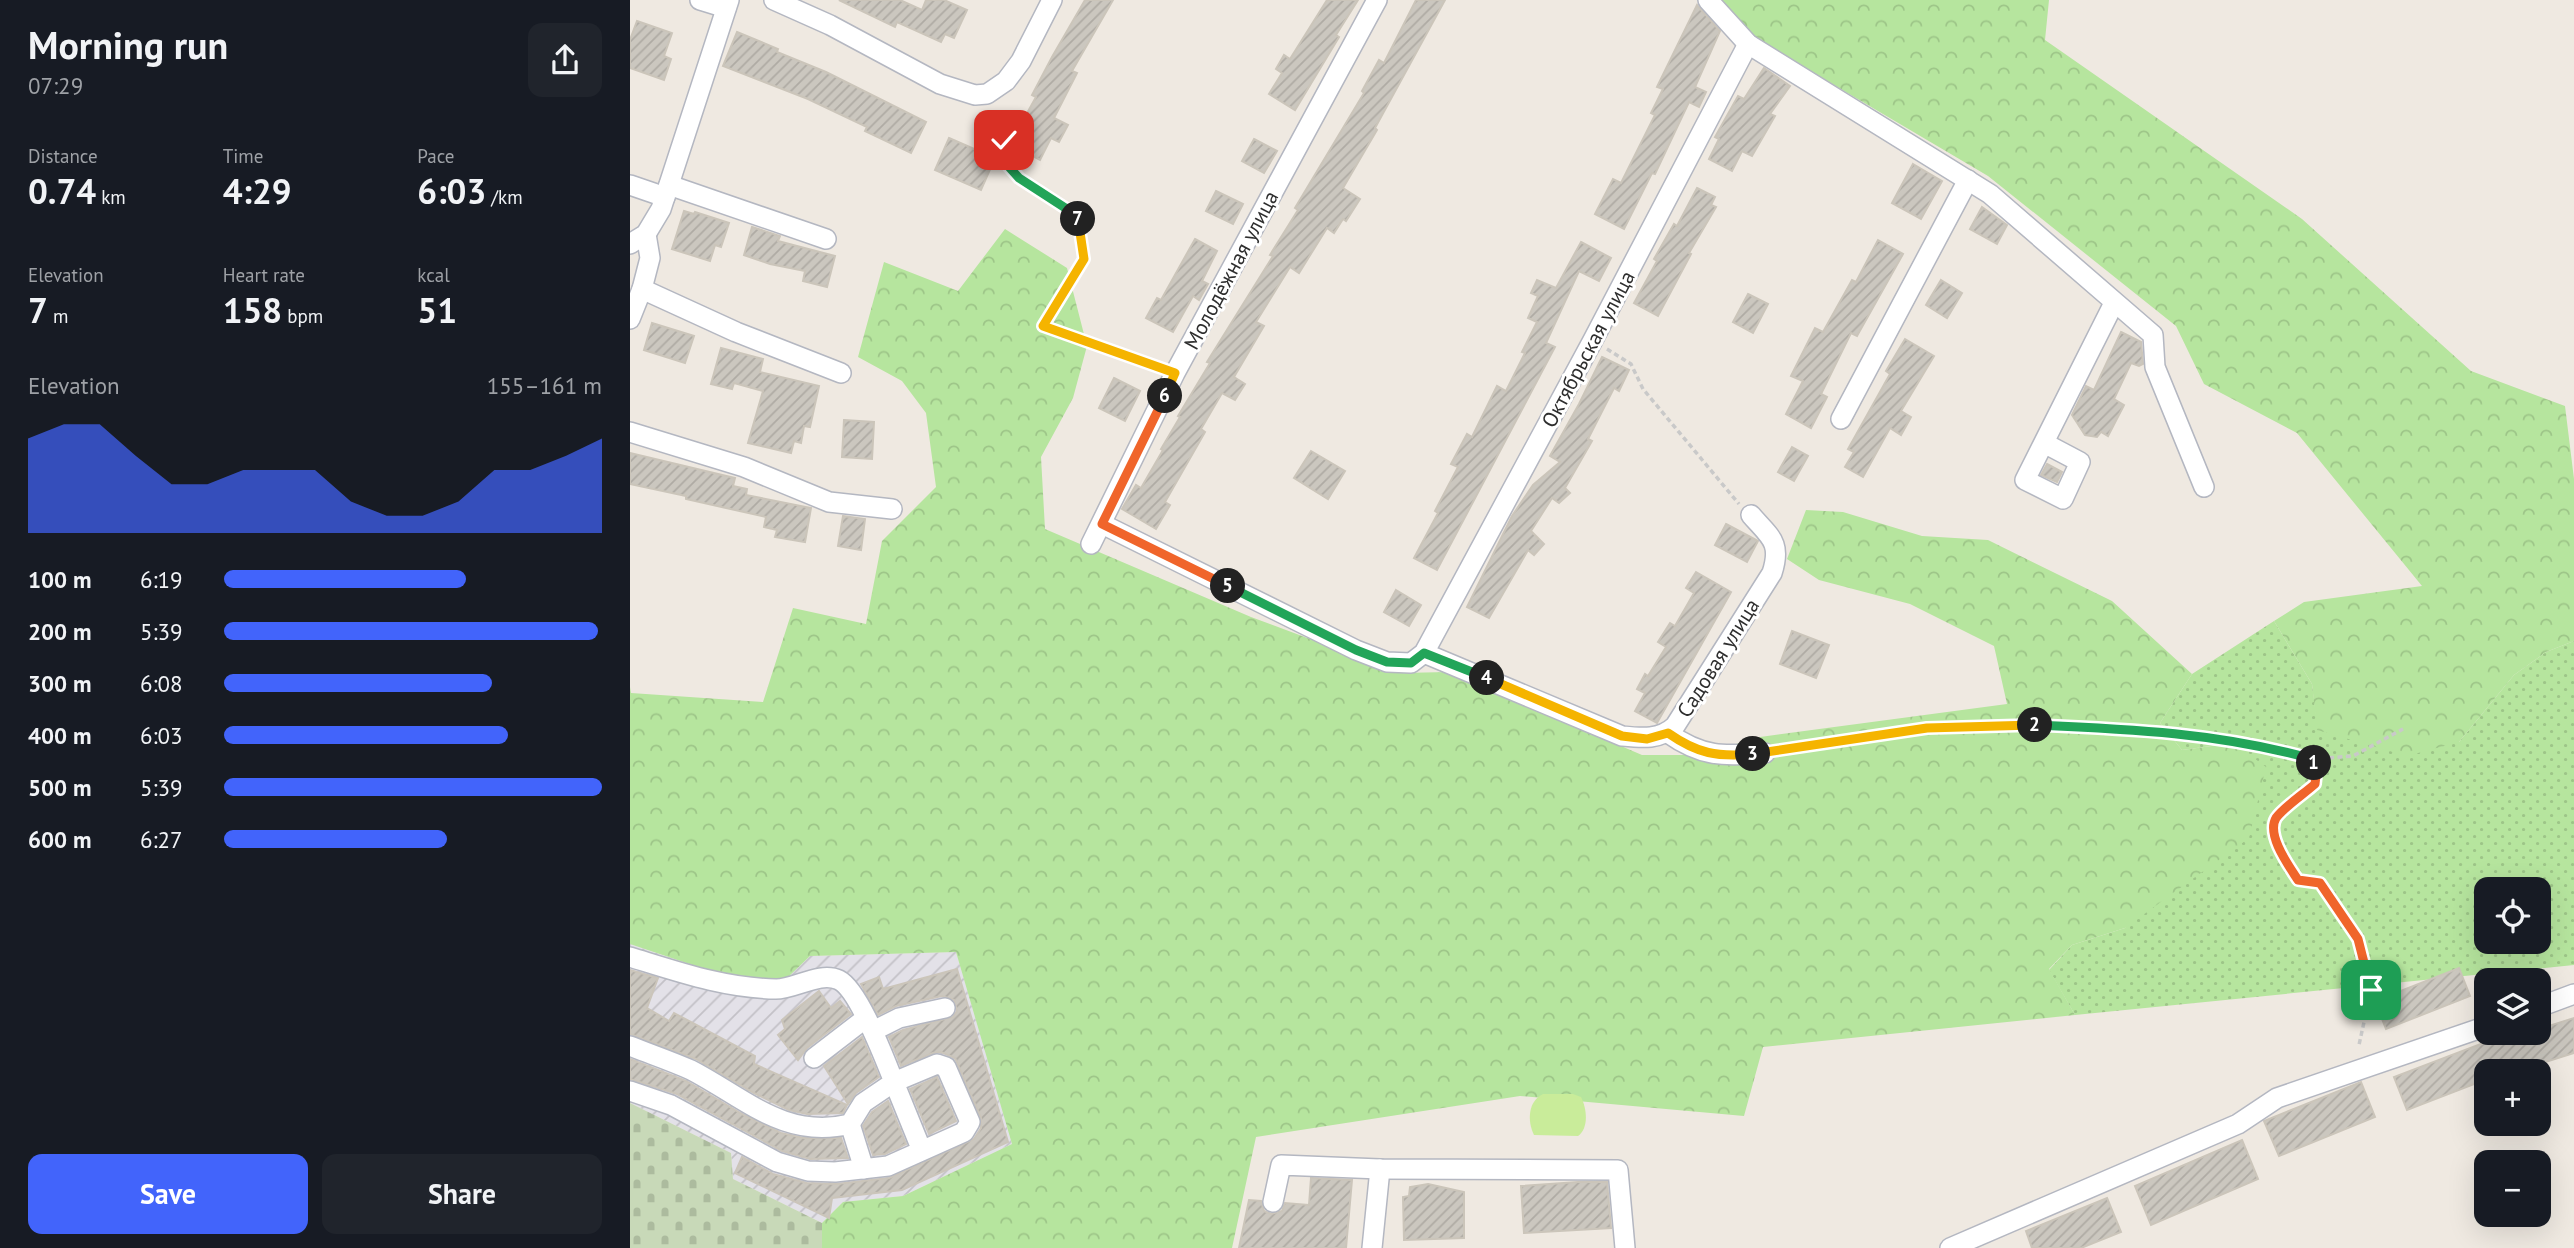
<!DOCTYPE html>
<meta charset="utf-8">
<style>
body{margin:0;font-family:"PT Sans",sans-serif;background:#20242c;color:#f1f3f6;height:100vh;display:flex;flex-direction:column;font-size:26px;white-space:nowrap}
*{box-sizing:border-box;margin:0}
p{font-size:23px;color:#9ea1a6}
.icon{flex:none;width:38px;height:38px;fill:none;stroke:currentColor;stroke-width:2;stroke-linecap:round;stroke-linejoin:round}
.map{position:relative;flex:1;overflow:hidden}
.drawer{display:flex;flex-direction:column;background:#171b24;width:630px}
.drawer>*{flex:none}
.controls{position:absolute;left:1844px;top:877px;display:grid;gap:14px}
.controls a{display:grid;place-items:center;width:77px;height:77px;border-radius:14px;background:#171b24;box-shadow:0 7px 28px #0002;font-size:35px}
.pin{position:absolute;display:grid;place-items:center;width:60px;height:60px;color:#fff;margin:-30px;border-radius:14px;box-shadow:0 4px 10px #0006}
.km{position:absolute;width:35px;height:35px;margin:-18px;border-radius:50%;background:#222;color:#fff;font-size:19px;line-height:35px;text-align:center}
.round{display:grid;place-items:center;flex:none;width:74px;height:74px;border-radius:14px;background:#20242c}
.summary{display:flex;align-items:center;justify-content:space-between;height:119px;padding:0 28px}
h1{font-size:38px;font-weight:800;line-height:52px}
.figures{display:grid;grid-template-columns:repeat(3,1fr);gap:10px;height:119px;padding:7px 28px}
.figures div{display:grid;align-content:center}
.figures b{font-size:35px;font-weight:800}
.figures small{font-size:19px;font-weight:400}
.figures p{font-size:19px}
.chart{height:196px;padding:14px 28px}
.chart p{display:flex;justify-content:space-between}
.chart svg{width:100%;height:126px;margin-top:7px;fill:#4264fb;opacity:.7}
.action{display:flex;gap:14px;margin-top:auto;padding:14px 28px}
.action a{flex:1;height:80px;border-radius:14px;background:#4264fb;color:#fff;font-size:28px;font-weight:800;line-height:80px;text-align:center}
.action a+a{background:#20242c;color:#f1f3f6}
ul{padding:0 28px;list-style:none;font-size:23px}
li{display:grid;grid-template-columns:112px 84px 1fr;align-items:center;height:52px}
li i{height:18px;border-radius:9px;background:#4264fb}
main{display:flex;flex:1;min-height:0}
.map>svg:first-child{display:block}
.industrial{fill:url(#industrial-furrows)}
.grass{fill:url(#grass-dots);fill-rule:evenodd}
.forest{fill:url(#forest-crowns)}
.cemetery{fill:url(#cemetery-stones)}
.pitch{fill:#c9ec9a}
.building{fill:url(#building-hatch);stroke:#cbc5ba;stroke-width:2}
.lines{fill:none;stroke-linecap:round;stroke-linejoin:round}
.minor-casing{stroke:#b4b7c1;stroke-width:22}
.path{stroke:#c9c9c9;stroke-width:3.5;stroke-dasharray:5 3.5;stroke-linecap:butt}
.minor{stroke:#fff;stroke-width:19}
.split-1-casing{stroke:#fff;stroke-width:14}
.split-2-casing{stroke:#fff;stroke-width:14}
.split-3-casing{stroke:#fff;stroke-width:14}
.split-4-casing{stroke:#fff;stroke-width:14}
.split-5-casing{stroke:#fff;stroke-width:14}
.split-6-casing{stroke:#fff;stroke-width:14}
.split-7-casing{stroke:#fff;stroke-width:14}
.split-8-casing{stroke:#fff;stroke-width:14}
.split-1{stroke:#f0652b;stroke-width:9}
.split-2{stroke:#22a559;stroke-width:9}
.split-3{stroke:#f5b400;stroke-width:9}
.split-4{stroke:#f5b400;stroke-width:9}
.split-5{stroke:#22a559;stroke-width:9}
.split-6{stroke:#f0652b;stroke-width:9}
.split-7{stroke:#f5b400;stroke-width:9}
.split-8{stroke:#22a559;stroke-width:9}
.labels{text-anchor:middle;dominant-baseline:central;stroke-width:6;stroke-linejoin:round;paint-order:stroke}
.street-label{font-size:21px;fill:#2e2e2e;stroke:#fff}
</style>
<main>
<section class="drawer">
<div class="summary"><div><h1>Morning run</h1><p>07:29</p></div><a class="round"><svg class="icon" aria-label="share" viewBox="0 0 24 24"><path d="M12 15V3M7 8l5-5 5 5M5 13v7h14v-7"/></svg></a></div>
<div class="figures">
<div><p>Distance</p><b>0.74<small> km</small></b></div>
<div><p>Time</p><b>4:29</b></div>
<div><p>Pace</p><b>6:03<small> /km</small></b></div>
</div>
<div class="figures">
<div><p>Elevation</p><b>7<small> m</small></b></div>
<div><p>Heart rate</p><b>158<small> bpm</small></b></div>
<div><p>kcal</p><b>51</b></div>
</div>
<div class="chart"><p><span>Elevation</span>155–161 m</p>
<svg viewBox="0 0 160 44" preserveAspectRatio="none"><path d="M0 44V11L10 6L20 6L30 17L40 27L50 27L60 22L70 22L80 22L90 33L100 38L110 38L120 33L130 22L140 22L150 17L160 11V44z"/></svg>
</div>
<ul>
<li><b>100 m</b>6:19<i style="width:64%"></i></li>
<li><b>200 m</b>5:39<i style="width:99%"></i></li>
<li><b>300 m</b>6:08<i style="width:71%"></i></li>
<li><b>400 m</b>6:03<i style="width:75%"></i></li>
<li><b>500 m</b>5:39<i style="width:100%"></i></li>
<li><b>600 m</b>6:27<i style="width:59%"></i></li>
</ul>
<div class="action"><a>Save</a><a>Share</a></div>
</section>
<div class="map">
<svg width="1944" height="1248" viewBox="0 0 1944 1248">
<defs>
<pattern id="industrial-furrows" width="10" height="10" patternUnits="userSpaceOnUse" patternTransform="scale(1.75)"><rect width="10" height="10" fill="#e3e1e8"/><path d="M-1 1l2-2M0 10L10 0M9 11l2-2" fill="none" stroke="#c3c1c7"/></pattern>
<pattern id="grass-dots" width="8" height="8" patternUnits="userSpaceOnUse" patternTransform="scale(1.75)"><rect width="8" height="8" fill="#b6e59e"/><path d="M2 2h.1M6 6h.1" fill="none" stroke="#9dc588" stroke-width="1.8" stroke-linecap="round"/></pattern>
<pattern id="forest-crowns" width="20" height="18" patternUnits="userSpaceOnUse" patternTransform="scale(1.75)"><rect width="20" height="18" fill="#b6e59e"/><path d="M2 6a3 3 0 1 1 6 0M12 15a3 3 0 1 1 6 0" fill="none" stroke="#9dc588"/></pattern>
<pattern id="cemetery-stones" width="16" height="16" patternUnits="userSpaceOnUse" patternTransform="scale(1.75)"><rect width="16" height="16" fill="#c8d9b8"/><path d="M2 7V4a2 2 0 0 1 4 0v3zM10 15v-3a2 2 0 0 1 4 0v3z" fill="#acbb9e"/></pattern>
<pattern id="building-hatch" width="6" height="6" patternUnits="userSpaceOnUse" patternTransform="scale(1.75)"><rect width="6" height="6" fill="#cbc7bf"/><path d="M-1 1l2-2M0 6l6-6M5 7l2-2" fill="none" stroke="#afaba4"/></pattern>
</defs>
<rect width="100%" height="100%" fill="#efe9e1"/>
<path class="industrial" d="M 0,944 L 104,979 L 155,980 L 180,956 L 326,952 L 382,1144 L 273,1196 L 213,1202 L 192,1223 L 103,1179 L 101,1153 L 0,1103 Z"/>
<path class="grass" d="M 1644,621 L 1682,684 L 1688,730 L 1829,742 L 1884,675 L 1916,652 L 1944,641 L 1944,965 L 1445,1015 L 1419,970 L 1442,945 L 1495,928 L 1603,743 L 1552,750 L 1530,723 L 1562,674 ZM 1857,889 L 1909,889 L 1909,942 L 1857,942 Z"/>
<g class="forest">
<path d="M 1090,0 L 1419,0 L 1415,40 L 1672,219 L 1841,371 L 1935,406 L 1944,479 L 1944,641 L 1916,652 L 1884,675 L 1829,742 L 1777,756 L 1687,730 L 1682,684 L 1644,621 L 1674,602 L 1792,586 L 1667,433 L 1574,384 L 1546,326 L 1358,176 L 1121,36 Z"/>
<path d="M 375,229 L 437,268 L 457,346 L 443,398 L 411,457 L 415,529 L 621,617 L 771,673 L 818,672 L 1012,755 L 1068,755 L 1130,737 L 1377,704 L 1364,646 L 1280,604 L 1189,580 L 1157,559 L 1176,510 L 1213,512 L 1292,536 L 1358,540 L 1482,601 L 1562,674 L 1530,723 L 1552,750 L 1604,743 L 1636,767 L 1619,838 L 1495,928 L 1442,945 L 1419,969 L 1445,1015 L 1133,1047 L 1114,1116 L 890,1096 L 626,1137 L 602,1248 L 192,1248 L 192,1223 L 213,1202 L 273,1196 L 382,1144 L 326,952 L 180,956 L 155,980 L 104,979 L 0,944 L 0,687 L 1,693 L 133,702 L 163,608 L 236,624 L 252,541 L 306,487 L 296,413 L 272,381 L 228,357 L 254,262 L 328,291 Z"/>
</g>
<path class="cemetery" d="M 0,1103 L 101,1153 L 103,1179 L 192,1223 L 192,1248 L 0,1248 Z"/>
<path class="pitch" d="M 913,1094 L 943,1094 L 951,1097 C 957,1109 959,1128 948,1136 L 904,1135 C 897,1121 898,1101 913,1094 Z"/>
<g class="building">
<path d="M 209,0 L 270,0 L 292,10 L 296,0 L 314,0 L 337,10 L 324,38 L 315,34 L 311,42 L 267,22 L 265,27 Z"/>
<path d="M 455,0 L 483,0 L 442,71 L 447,73 L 424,118 L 438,125 L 429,142 L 421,138 L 410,160 L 380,144 L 406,97 L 402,95 L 422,57 Z"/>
<path d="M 697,0 L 728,0 L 706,35 L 709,37 L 665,110 L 639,94 L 652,73 L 646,69 L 654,55 L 660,59 Z"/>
<path d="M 786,0 L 815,0 L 745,128 L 747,130 L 713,188 L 730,199 L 716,221 L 713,219 L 704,233 L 697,228 L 669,273 L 660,267 L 626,322 L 634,326 L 604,377 L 615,384 L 605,400 L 592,393 L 571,429 L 575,432 L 535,502 L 540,505 L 526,529 L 492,509 L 506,485 L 511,488 L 533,450 L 531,449 L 550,417 L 548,416 L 580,363 L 577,362 L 643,256 L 640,255 L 668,210 L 665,208 L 734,93 L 732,91 L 749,60 L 754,63 Z"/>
<path d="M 1067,5 L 1090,31 L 1065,87 L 1076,92 L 1069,107 L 1059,102 L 1025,174 L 1022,173 L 994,229 L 965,214 L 983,179 L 991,183 L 1025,115 L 1021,113 L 1033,89 L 1027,87 Z"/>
<path d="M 7,21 L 42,33 L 34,56 L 41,59 L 34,80 L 0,68 L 0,40 Z"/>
<path d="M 107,32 L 148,49 L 147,52 L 196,72 L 296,122 L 281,153 L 235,131 L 237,127 L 178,99 L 93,66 Z"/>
<path d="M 1134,68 L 1160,86 L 1140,114 L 1145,116 L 1122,156 L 1112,151 L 1102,171 L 1079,159 L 1089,139 L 1085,137 L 1108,96 L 1114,99 Z"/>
<path d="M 319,138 L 365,158 L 351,190 L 305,170 Z"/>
<path d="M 624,139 L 647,151 L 634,173 L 612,161 Z"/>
<path d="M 1283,164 L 1312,181 L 1291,219 L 1262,203 Z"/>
<path d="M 1067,188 L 1085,197 L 1081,205 L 1086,207 L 1059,253 L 1061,254 L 1028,316 L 1004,303 L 1027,261 L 1024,259 L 1044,224 L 1047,226 Z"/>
<path d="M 586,191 L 613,204 L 603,224 L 576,211 Z"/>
<path d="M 1352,207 L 1377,225 L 1367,244 L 1340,229 Z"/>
<path d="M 54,211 L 64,214 L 65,212 L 99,223 L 91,247 L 85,245 L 80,261 L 42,249 Z"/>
<path d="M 122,227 L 150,236 L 148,241 L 205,256 L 197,287 L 173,281 L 175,271 L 140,264 L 114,255 Z"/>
<path d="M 565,239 L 587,251 L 572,281 L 578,284 L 569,300 L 563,296 L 543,332 L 516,318 L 527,298 L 531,300 Z"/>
<path d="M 1248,240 L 1273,254 L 1227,336 L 1221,333 L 1191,394 L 1197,397 L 1181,428 L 1156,414 L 1173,381 L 1161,376 L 1185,328 L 1193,332 L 1222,280 L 1226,282 Z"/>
<path d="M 951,242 L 981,258 L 969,281 L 949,271 L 916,343 L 925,347 L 807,570 L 784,558 L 808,513 L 805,511 L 828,467 L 821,464 L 837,434 L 842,437 L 867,386 L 876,391 L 895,353 L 892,352 L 907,322 L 898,318 L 908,296 L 901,293 L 907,280 L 926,288 Z"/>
<path d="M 1311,280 L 1332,293 L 1317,318 L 1296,305 Z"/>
<path d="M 1118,294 L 1138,304 L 1123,333 L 1103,322 Z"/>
<path d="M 22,323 L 64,336 L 55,363 L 14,350 Z"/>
<path d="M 1491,332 L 1511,342 L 1513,364 L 1509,366 L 1501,363 L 1484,399 L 1494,405 L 1478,436 L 1471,432 L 1467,437 L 1455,435 L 1442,415 L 1456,386 L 1464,390 Z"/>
<path d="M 1275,339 L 1304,356 L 1271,411 L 1281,417 L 1271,435 L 1260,428 L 1233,477 L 1215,467 L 1224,452 L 1218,449 L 1260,374 L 1256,371 Z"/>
<path d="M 91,348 L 133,359 L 130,372 L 189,386 L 180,427 L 174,426 L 171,443 L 164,441 L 161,453 L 118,443 L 133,391 L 104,383 L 102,389 L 81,384 Z"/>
<path d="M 972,357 L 999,370 L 989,391 L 984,388 L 958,439 L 962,441 L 935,488 L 940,493 L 929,503 L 922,498 L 901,531 L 914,544 L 904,555 L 898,550 L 859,618 L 837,607 L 882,516 L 903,485 L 930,462 L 920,456 L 949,404 Z"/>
<path d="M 484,378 L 510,391 L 495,421 L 469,408 Z"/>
<path d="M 214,420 L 244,422 L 242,459 L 212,457 Z"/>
<path d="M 1162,447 L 1178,456 L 1164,481 L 1148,472 Z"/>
<path d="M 681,451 L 715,471 L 698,499 L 664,478 Z"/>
<path d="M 0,453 L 105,478 L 103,486 L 117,489 L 116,495 L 181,508 L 175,542 L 145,537 L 147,530 L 134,527 L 136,517 L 56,499 L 56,496 L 0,484 Z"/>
<path d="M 1417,464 L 1432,472 L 1427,482 L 1411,475 Z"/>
<path d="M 213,516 L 235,519 L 231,550 L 208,546 Z"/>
<path d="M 1096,524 L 1128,541 L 1117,562 L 1085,545 Z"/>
<path d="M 1066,572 L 1101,592 L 1027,723 L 1005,711 L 1015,693 L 1007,689 L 1015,674 L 1018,676 L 1036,647 L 1028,642 L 1040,623 L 1045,626 L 1064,593 L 1056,588 Z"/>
<path d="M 766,590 L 791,605 L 779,626 L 754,612 Z"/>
<path d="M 1162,631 L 1199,645 L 1186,678 L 1150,664 Z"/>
<path d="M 1829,968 L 1840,996 L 1756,1029 L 1745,1001 Z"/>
<path d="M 327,969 L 378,1142 L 272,1190 L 202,1198 L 199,1218 L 105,1173 L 112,1157 L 143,1174 L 177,1183 L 206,1184 L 259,1178 L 344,1139 L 351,1128 L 351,1118 L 325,1058 L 311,1052 L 303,1053 L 271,1066 L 259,1037 L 273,1030 L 323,1017 L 327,1011 L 324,1000 L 312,996 L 266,1006 L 248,1015 L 231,984 L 249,977 L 253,989 Z"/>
<path d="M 0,970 L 28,978 L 17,1008 L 39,1021 L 44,1013 L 125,1056 L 124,1064 L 217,1105 L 213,1113 L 177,1114 L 159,1110 L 124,1093 L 66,1059 L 0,1034 Z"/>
<path d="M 189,991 L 201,1008 L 210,1001 L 221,1014 L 177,1048 L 168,1060 L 148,1035 L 155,1029 L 152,1020 Z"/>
<path d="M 1944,1018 L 1944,1053 L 1887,1071 L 1857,1071 L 1857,1079 L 1777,1110 L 1764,1077 L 1861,1040 L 1862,1043 L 1897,1032 L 1909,1032 L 1909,1029 Z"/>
<path d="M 232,1037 L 249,1077 L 226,1093 L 218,1104 L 194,1066 Z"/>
<path d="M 0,1059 L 56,1081 L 112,1114 L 151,1133 L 174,1138 L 211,1138 L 218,1158 L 180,1159 L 152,1151 L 47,1094 L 0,1079 Z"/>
<path d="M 307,1077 L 326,1121 L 299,1134 L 280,1089 Z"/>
<path d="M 1731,1082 L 1745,1117 L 1649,1156 L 1634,1121 Z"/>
<path d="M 258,1101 L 276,1144 L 255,1154 L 243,1155 L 233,1126 L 242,1112 Z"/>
<path d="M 1612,1140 L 1628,1179 L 1521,1225 L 1505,1186 Z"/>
<path d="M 681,1178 L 722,1180 L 716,1248 L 609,1248 L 619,1200 L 631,1201 L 634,1211 L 641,1214 L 652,1211 L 655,1203 L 679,1205 Z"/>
<path d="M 948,1182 L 977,1182 L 981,1228 L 894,1233 L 891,1186 Z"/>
<path d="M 798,1184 L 834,1192 L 834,1238 L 774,1240 L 773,1197 L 779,1196 L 780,1187 Z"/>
<path d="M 1477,1198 L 1491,1232 L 1451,1248 L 1402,1248 L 1396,1231 Z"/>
</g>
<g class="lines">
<g class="minor-casing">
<g id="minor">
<path d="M 70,0 L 96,8"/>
<path d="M 144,0 L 200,25 L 310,84 L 345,95 L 357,94 L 376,81 L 391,61 L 422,0"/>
<path d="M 1078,0 L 1118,44 L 1360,194 L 1523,335 L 1525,367 L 1574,487"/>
<path d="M 0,185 L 35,197"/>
<path d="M 39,185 L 196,239"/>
<path d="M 0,244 L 16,234 L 31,209 L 99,0"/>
<path d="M 12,289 L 106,332 L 211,373"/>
<path d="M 0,319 L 12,289 L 20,258 L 16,234"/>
<path d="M 1211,419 L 1338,180"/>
<path d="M 0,432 L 114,467 L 199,502 L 262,509"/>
<path d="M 1414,443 L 1450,462 L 1433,499 L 1395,480 L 1484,303"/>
<path d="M 472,524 L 726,650 L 757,662 L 781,663 L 794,653 L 963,340 L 1118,44"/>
<path d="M 461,544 L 545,373 L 747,0"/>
<path d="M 794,653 L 992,736 C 1012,738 1030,740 1045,726 L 1142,573 C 1152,542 1140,537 1121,515"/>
<path d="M 1038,733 C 1073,758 1094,756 1135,753"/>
<path d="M 0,957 C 49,972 94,988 146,989 C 165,989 190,971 209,980 C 229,990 255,1060 264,1082 L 233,1103 L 220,1124 C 155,1140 115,1098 61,1070 C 41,1061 20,1054 0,1046"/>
<path d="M 1909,1007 L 1944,994"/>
<path d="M 243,1031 L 269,1018 L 315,1008"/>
<path d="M 184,1058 L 236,1018"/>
<path d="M 0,1091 L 41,1105 L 147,1162 L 178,1171 L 205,1172 L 258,1166 L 334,1132 L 340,1122 L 316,1067 L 307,1064 L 264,1082 L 292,1151"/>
<path d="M 220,1124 L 234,1169"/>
<path d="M 643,1202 L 651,1165 L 750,1169 L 988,1170 L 995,1248"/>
<path d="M 742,1248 L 750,1169"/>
<path d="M 1320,1248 L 1608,1124 L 1647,1098 L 1857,1026"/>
</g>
</g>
<g class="path">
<path d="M 364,111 C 372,128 374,140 372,159 L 389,178 L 443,213 L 450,221 L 454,259 L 413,326 L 527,366"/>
<path d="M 977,349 L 1001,364 L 1013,389 L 1109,504"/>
<path d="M 1151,750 C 1200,742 1249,732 1298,728 C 1425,719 1559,725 1682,759 L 1687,767 L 1685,784 C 1675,793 1654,807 1646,818 C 1636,834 1659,866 1668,880 L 1690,883 L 1728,939 L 1741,990 L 1729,1045"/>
<path d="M 1682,759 L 1723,756 L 1773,729"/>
</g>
<use href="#minor" class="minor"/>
</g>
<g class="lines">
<g class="split-1-casing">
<path id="split-1" d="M 1684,763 L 1687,767 L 1685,784 C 1675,793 1654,807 1646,818 C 1636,835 1659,866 1668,880 L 1690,883 L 1728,939 L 1741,990"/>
</g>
<g class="split-2-casing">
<path id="split-2" d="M 1405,725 C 1500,729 1590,733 1682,759 L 1684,763"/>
</g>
<g class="split-3-casing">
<path id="split-3" d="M 1123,754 L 1297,728 L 1405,725"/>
</g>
<g class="split-4-casing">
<path id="split-4" d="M 857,678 L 992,736 L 1017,739 L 1038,733 C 1068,754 1087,757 1123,754"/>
</g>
<g class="split-5-casing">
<path id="split-5" d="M 598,586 L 726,650 L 757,662 L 781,663 L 794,653 L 857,678"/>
</g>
<g class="split-6-casing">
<path id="split-6" d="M 535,396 L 472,524 L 598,586"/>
</g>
<g class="split-7-casing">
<path id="split-7" d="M 448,219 L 454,259 L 413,326 L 545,373 L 535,396"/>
</g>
<g class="split-8-casing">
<path id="split-8" d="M 374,140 L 372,159 L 389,178 L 443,213 L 448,219"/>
</g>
<use href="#split-1" class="split-1"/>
<use href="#split-2" class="split-2"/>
<use href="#split-3" class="split-3"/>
<use href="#split-4" class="split-4"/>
<use href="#split-5" class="split-5"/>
<use href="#split-6" class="split-6"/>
<use href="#split-7" class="split-7"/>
<use href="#split-8" class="split-8"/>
</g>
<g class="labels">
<g class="street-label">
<text transform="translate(601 270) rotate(-62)">Молодёжная улица</text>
<text transform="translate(958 349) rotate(-62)">Октябрьская улица</text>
<text transform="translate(1088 658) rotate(-58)">Садовая улица</text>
</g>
</g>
</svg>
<div class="controls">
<a><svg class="icon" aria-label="locate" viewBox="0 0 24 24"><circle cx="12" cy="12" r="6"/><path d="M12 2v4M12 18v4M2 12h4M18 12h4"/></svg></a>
<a><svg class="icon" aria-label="layers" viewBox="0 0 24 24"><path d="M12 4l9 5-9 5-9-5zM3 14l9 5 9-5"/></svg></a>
<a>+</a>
<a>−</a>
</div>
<div class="pin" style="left:1741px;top:990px;background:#1e9e55"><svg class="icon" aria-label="arrive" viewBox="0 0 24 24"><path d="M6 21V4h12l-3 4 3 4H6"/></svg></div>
<div class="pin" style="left:374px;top:140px;background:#d93025"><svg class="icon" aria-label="check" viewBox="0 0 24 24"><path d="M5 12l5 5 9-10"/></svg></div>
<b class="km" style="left:1684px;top:763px">1</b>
<b class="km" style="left:1405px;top:725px">2</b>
<b class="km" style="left:1123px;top:754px">3</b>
<b class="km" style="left:857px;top:678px">4</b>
<b class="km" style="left:598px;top:586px">5</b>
<b class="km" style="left:535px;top:396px">6</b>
<b class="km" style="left:448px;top:219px">7</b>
</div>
</main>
